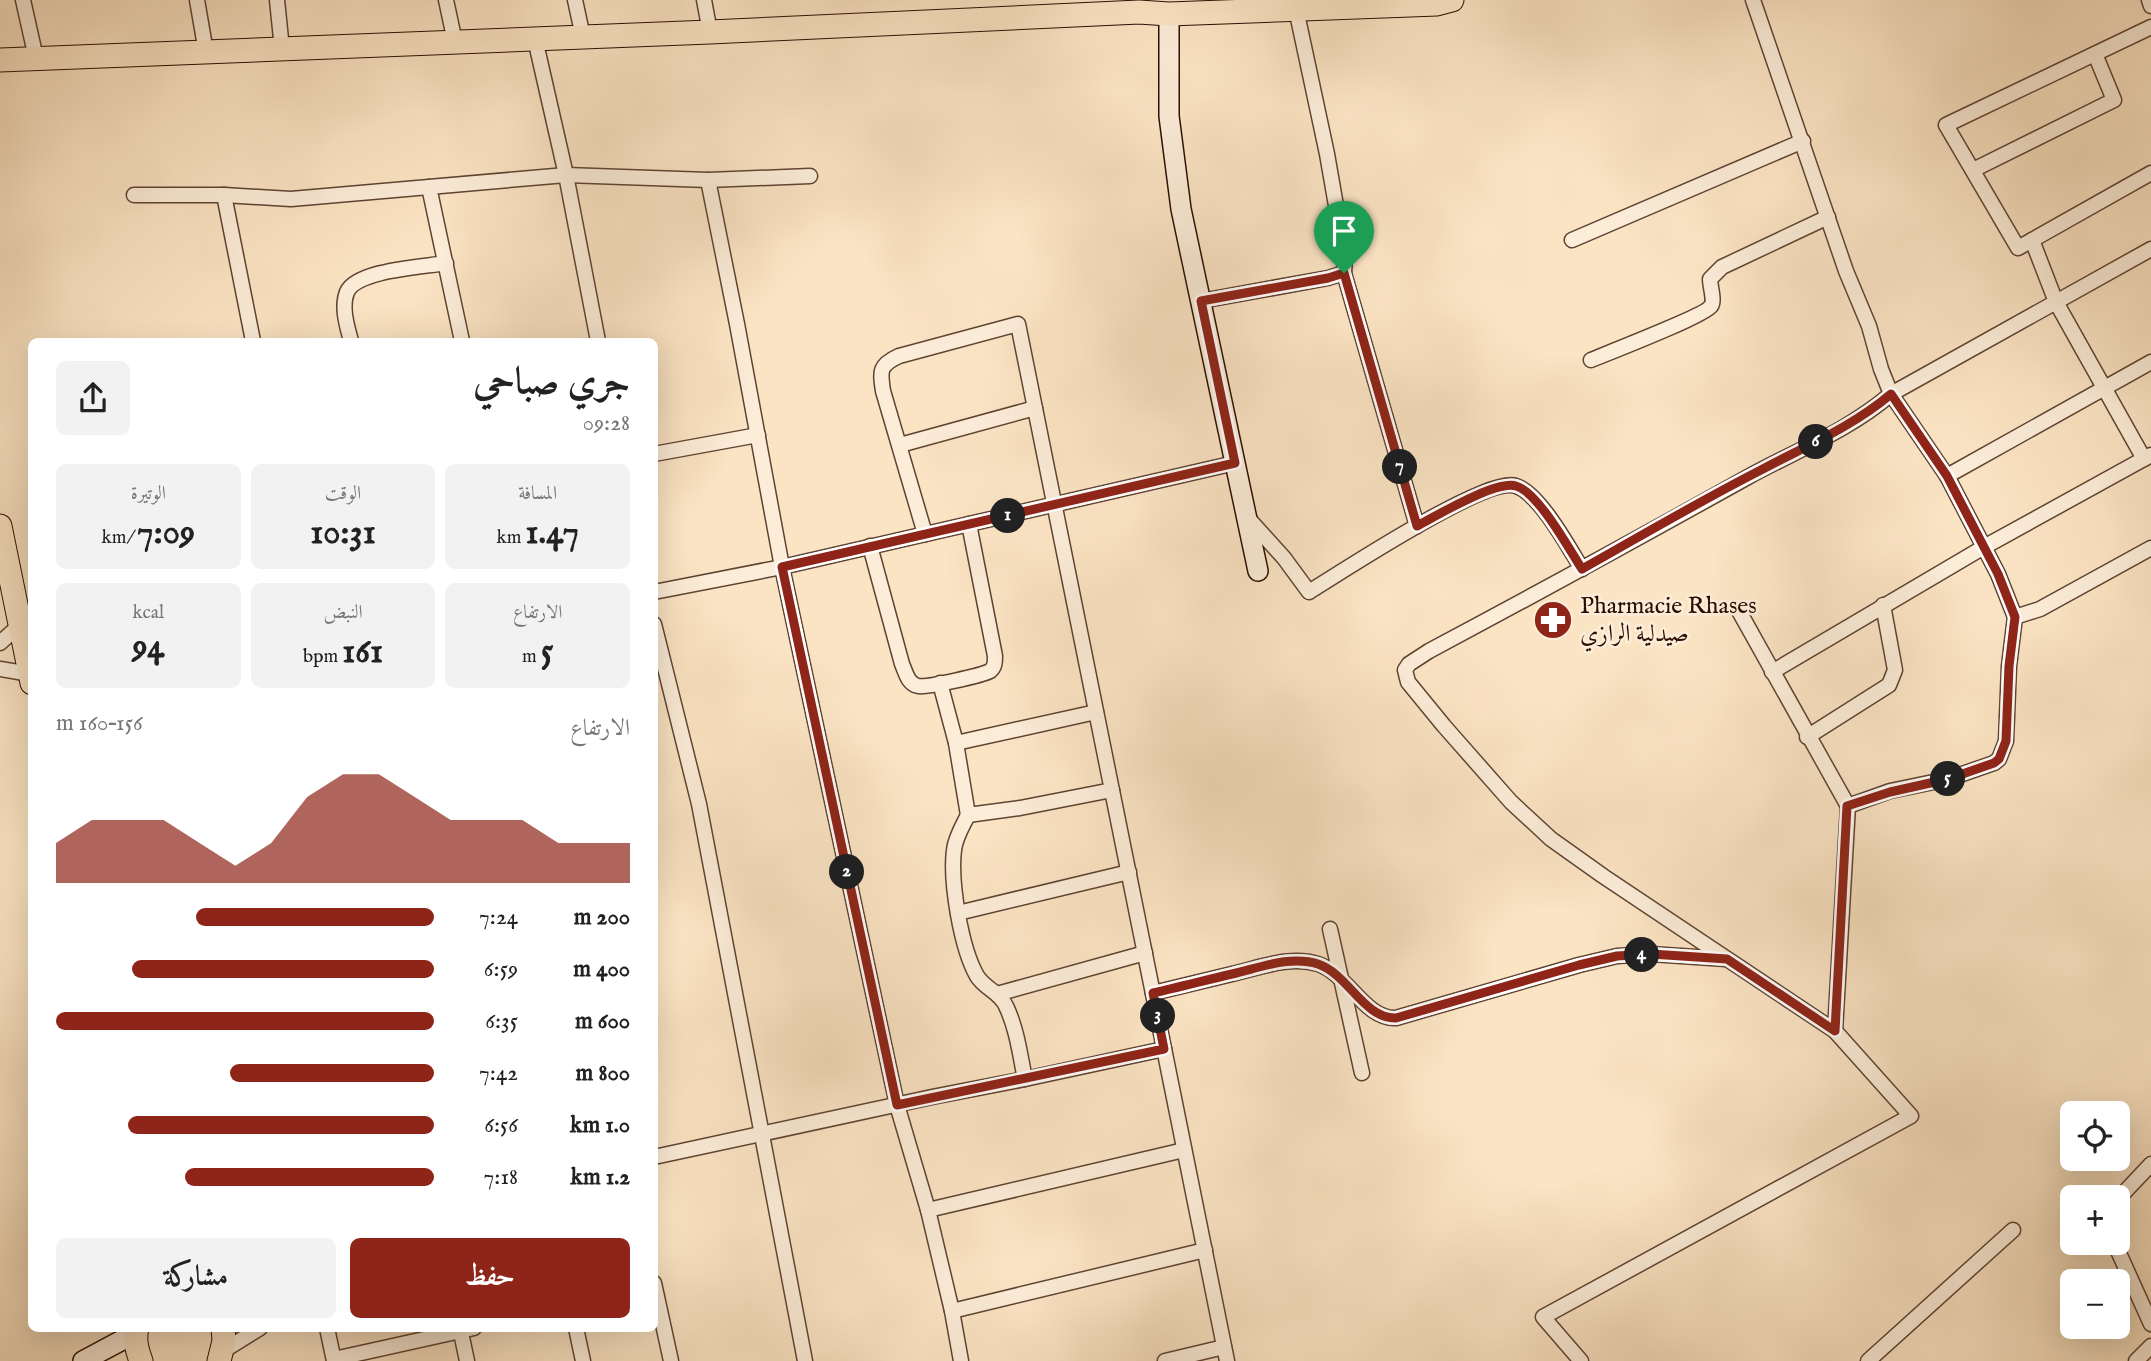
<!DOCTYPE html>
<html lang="ar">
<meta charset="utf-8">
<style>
body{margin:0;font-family:"IM FELL English",Amiri,serif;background:#f2f2f2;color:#222;direction:rtl;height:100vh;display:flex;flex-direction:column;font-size:26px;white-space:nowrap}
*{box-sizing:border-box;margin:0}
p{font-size:23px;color:#767676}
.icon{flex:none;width:38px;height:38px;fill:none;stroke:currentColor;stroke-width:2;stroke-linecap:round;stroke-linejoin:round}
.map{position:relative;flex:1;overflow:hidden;direction:ltr}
.drawer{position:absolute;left:28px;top:338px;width:630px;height:994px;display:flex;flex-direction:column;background:#fff;border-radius:10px;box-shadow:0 7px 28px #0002;direction:rtl}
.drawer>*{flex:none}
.controls{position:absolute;left:2060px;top:1101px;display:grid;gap:14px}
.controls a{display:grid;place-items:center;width:70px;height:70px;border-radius:10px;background:#fff;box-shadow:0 7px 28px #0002;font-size:35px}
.pin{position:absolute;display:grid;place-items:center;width:60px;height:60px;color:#fff;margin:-72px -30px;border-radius:50% 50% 50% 0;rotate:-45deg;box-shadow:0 0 7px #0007}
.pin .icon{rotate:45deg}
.km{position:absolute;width:35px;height:35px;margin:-18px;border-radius:50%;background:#222;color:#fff;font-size:19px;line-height:35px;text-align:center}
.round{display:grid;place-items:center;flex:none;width:74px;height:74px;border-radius:10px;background:#f2f2f2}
.headline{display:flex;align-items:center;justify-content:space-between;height:119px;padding:0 28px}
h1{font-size:38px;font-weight:700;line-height:52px}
.metrics{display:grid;grid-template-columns:repeat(3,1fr);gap:10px;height:119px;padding:7px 28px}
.metrics div{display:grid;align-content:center;border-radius:10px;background:#f2f2f2;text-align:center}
.metrics b{font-size:35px;font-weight:700}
.metrics small{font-size:19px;font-weight:400}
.metrics p{font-size:19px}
.chart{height:196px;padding:14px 28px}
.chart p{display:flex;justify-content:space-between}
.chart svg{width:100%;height:126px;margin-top:7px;fill:#8f2418;opacity:.7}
.button{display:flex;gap:14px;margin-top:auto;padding:14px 28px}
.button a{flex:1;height:80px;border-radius:10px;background:#8f2418;color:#fff;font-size:28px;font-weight:700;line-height:80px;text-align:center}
.button a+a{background:#f2f2f2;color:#222}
ul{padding:0 28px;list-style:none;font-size:23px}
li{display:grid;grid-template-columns:112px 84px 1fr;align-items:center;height:52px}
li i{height:18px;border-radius:9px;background:#8f2418}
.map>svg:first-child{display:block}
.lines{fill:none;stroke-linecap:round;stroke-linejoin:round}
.street-casing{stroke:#5f4332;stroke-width:17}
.secondary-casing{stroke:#2b0d02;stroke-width:22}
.primary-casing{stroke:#2b0d02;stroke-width:25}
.street{stroke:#fcedd9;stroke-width:14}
.secondary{stroke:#fcedd9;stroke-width:19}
.primary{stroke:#fbe4c4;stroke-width:23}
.route-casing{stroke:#fff;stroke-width:14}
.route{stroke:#8f2418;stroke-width:9}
.labels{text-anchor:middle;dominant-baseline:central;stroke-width:5;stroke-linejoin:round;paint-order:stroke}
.poi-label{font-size:24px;fill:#2b0d02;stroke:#fcedd9;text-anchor:start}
</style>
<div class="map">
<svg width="2151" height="1361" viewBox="0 0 2151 1361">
<rect width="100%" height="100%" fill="#fbe4c4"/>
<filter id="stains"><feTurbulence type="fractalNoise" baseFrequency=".00286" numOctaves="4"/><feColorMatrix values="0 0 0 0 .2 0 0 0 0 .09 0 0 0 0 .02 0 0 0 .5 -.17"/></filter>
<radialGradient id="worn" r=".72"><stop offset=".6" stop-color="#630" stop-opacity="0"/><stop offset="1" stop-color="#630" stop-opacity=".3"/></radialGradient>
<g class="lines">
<g class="street-casing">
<g id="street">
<path d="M 23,0 L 36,58"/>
<path d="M 197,0 L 206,52"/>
<path d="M 277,0 L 282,49"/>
<path d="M 446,0 L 455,42"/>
<path d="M 575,0 L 583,37"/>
<path d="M 704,0 L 710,32"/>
<path d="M 1753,0 L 1846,271 L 1869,326 L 1881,369 L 1891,394 L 1947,476 L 1998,574 L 2015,617 L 2009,666 L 2006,741 L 1999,759 L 1994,763 L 1948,779 L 1890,791 L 1848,806 L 1835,1031"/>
<path d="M 2149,0 L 2151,6"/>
<path d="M 2151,27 L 1946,125 L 2018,248 L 2151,173"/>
<path d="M 535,39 L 566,175 L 598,341"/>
<path d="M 1973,170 L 2114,100 L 2095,54"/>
<path d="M 708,180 L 737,324 L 782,567 L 897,1105 L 928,1210 L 952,1311 L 961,1361"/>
<path d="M 134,195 L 224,195 L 291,199 L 429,187"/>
<path d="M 224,195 L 253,341"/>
<path d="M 1572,240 L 1803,141"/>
<path d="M 2032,240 L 2056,302 L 2144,459"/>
<path d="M 1344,273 L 1417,526"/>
<path d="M 1201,301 L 1328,278 L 1344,273 L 1345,257 L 1327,154 L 1296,9"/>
<path d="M 351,341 C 347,326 341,307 347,292 C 357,270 423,267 446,263"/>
<path d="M 462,341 L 429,187 L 566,175 L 708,180 L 810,176"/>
<path d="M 1591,360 C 1608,353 1706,315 1711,306 C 1715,301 1710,286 1710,279 L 1722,267 L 1828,217"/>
<path d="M 900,445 L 1035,408"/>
<path d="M 654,454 L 758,435"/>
<path d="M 1947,476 L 2151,362"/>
<path d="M 1247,517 L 1284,558 L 1309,592 C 1341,572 1487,476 1516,486 C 1540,494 1569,548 1582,569"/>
<path d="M 925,534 L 883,391 C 880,371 879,365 899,356 L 1018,324 L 1227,1361"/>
<path d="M 870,546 L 902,664 C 906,673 908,684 918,686 C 927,688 983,675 990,671 C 995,667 995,662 995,656 L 969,524"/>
<path d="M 654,592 L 782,567 L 1235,463"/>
<path d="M 1739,611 L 1848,806"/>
<path d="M 2015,617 L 2040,609 L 2151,548"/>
<path d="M 654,624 L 699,804 L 805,1361"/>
<path d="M 0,643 L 20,625"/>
<path d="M 0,669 L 30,674"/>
<path d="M 1772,672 L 1984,547 L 2151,455"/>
<path d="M 940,683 L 956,743 L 968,815 L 1020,808 L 1112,790"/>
<path d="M 1807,737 L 1889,685 L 1895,670 L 1883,605"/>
<path d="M 956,743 L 1096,712"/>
<path d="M 968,815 C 963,825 955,838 954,850 C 950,882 961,948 977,976 C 985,989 1000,992 1006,1006 C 1017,1029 1020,1055 1025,1079"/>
<path d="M 958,913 L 1129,872"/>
<path d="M 1330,929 L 1362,1073"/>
<path d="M 1153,993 C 1179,987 1206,980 1232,974 C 1259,968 1290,955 1318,964 C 1348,974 1364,1019 1396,1018 L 1579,965 L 1617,956 L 1651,954 L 1726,959"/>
<path d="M 997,994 L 1145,953"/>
<path d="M 654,1157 L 932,1097 L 1025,1079 L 1164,1049"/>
<path d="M 2118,1199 L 2151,1164"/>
<path d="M 928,1210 L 1184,1150"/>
<path d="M 2114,1242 L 2151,1324"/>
<path d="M 654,1283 L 671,1361"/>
<path d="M 952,1311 L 1205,1250"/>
<path d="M 327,1328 L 334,1361"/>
<path d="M 460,1328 L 467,1361"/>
<path d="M 576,1328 L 583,1361"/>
<path d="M 223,1351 L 260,1328"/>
<path d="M 334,1359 L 474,1328"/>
<path d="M 1165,1361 L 1224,1347"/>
<path d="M 1581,1361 L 1543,1317 L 1911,1116 L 1835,1031 L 1603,876 L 1551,839 L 1511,802 L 1444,726 L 1408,682 L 1405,670 L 1409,664 L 1429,651 C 1536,594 1642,536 1748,477 C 1797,450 1848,431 1891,394 L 2151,249"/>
<path d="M 1868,1361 L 2013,1230"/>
<path d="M 2136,1361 L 2151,1346"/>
</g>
</g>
<g class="secondary-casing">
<g id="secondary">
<path d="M 1169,14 L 1169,116 L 1181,209 L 1258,571"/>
<path d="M 83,1361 L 126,1338 L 137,1329"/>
</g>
</g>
<g class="primary-casing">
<g id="primary">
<path d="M 0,60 L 710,32 L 1139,12 L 1169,14 L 1437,4 L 1452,0"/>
<path d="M 0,526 L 32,683"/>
<path d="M 137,1328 C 134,1340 137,1350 141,1361"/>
<path d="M 219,1361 L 224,1341 L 223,1328"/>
</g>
</g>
<use href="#street" class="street"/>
<use href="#secondary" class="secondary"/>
<use href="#primary" class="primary"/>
</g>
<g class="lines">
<g class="route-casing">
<path id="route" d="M 1344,273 L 1417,526 C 1436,516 1496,480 1516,486 C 1538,492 1569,549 1582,569 C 1641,536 1700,501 1761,470 C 1806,446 1852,427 1891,394 L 1947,476 L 1998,574 L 2015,617 L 2009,666 L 2006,741 L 1999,759 L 1994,763 L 1948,779 L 1890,792 L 1847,806 L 1835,1031 L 1727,959 L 1651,954 L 1617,956 L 1579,965 L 1396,1018 C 1364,1019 1348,974 1318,964 C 1290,955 1259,968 1232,974 C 1206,980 1180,987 1153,993 L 1164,1049 L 897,1105 L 782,567 L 1235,463 L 1201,301 L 1328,278 Z"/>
</g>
<use href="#route" class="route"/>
</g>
<defs>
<g id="pharmacy-disc" transform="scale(2.0125)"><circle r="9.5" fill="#8f2418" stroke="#fcedd9"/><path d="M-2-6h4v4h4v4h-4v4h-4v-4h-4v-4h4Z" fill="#fff"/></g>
</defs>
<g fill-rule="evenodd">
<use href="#pharmacy-disc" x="1553" y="620"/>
</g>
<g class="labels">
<g class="poi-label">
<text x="1580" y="606">Pharmacie Rhases<tspan x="1580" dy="28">صيدلية الرازي</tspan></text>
</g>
</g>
<rect width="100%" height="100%" filter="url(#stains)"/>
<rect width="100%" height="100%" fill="url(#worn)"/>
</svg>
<div class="controls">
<a><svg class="icon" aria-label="locate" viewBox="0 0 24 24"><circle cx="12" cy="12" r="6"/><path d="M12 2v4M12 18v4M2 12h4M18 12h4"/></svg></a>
<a>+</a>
<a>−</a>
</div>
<div class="pin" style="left:1344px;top:273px;background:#1e9e55"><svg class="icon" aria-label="arrive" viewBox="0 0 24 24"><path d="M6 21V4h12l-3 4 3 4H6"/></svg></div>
<b class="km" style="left:1008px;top:516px">1</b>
<b class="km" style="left:847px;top:872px">2</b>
<b class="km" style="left:1158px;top:1016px">3</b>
<b class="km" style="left:1642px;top:955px">4</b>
<b class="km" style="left:1948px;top:779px">5</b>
<b class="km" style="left:1816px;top:442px">6</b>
<b class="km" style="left:1400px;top:467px">7</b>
<section class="drawer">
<div class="headline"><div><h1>جري صباحي</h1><p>09:28</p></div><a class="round"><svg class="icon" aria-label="share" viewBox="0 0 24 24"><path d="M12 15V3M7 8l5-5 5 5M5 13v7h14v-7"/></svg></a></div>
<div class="metrics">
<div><p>المسافة</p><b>1.47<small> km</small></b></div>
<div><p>الوقت</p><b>10:31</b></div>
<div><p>الوتيرة</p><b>7:09<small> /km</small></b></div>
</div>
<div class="metrics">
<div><p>الارتفاع</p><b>5<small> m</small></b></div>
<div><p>النبض</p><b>161<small> bpm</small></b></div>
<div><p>kcal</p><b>94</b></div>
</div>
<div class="chart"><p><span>الارتفاع</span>156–160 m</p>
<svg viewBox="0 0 160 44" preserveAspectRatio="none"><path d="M0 44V30L10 22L20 22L30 22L40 30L50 38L60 30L70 14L80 6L90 6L100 14L110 22L120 22L130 22L140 30L150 30L160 30V44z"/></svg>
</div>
<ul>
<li><b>200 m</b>7:24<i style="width:63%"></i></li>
<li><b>400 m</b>6:59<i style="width:80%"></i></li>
<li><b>600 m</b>6:35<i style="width:100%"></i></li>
<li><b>800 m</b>7:42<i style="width:54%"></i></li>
<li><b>1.0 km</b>6:56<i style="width:81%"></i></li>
<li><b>1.2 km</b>7:18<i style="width:66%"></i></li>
</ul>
<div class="button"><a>حفظ</a><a>مشاركة</a></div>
</section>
</div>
